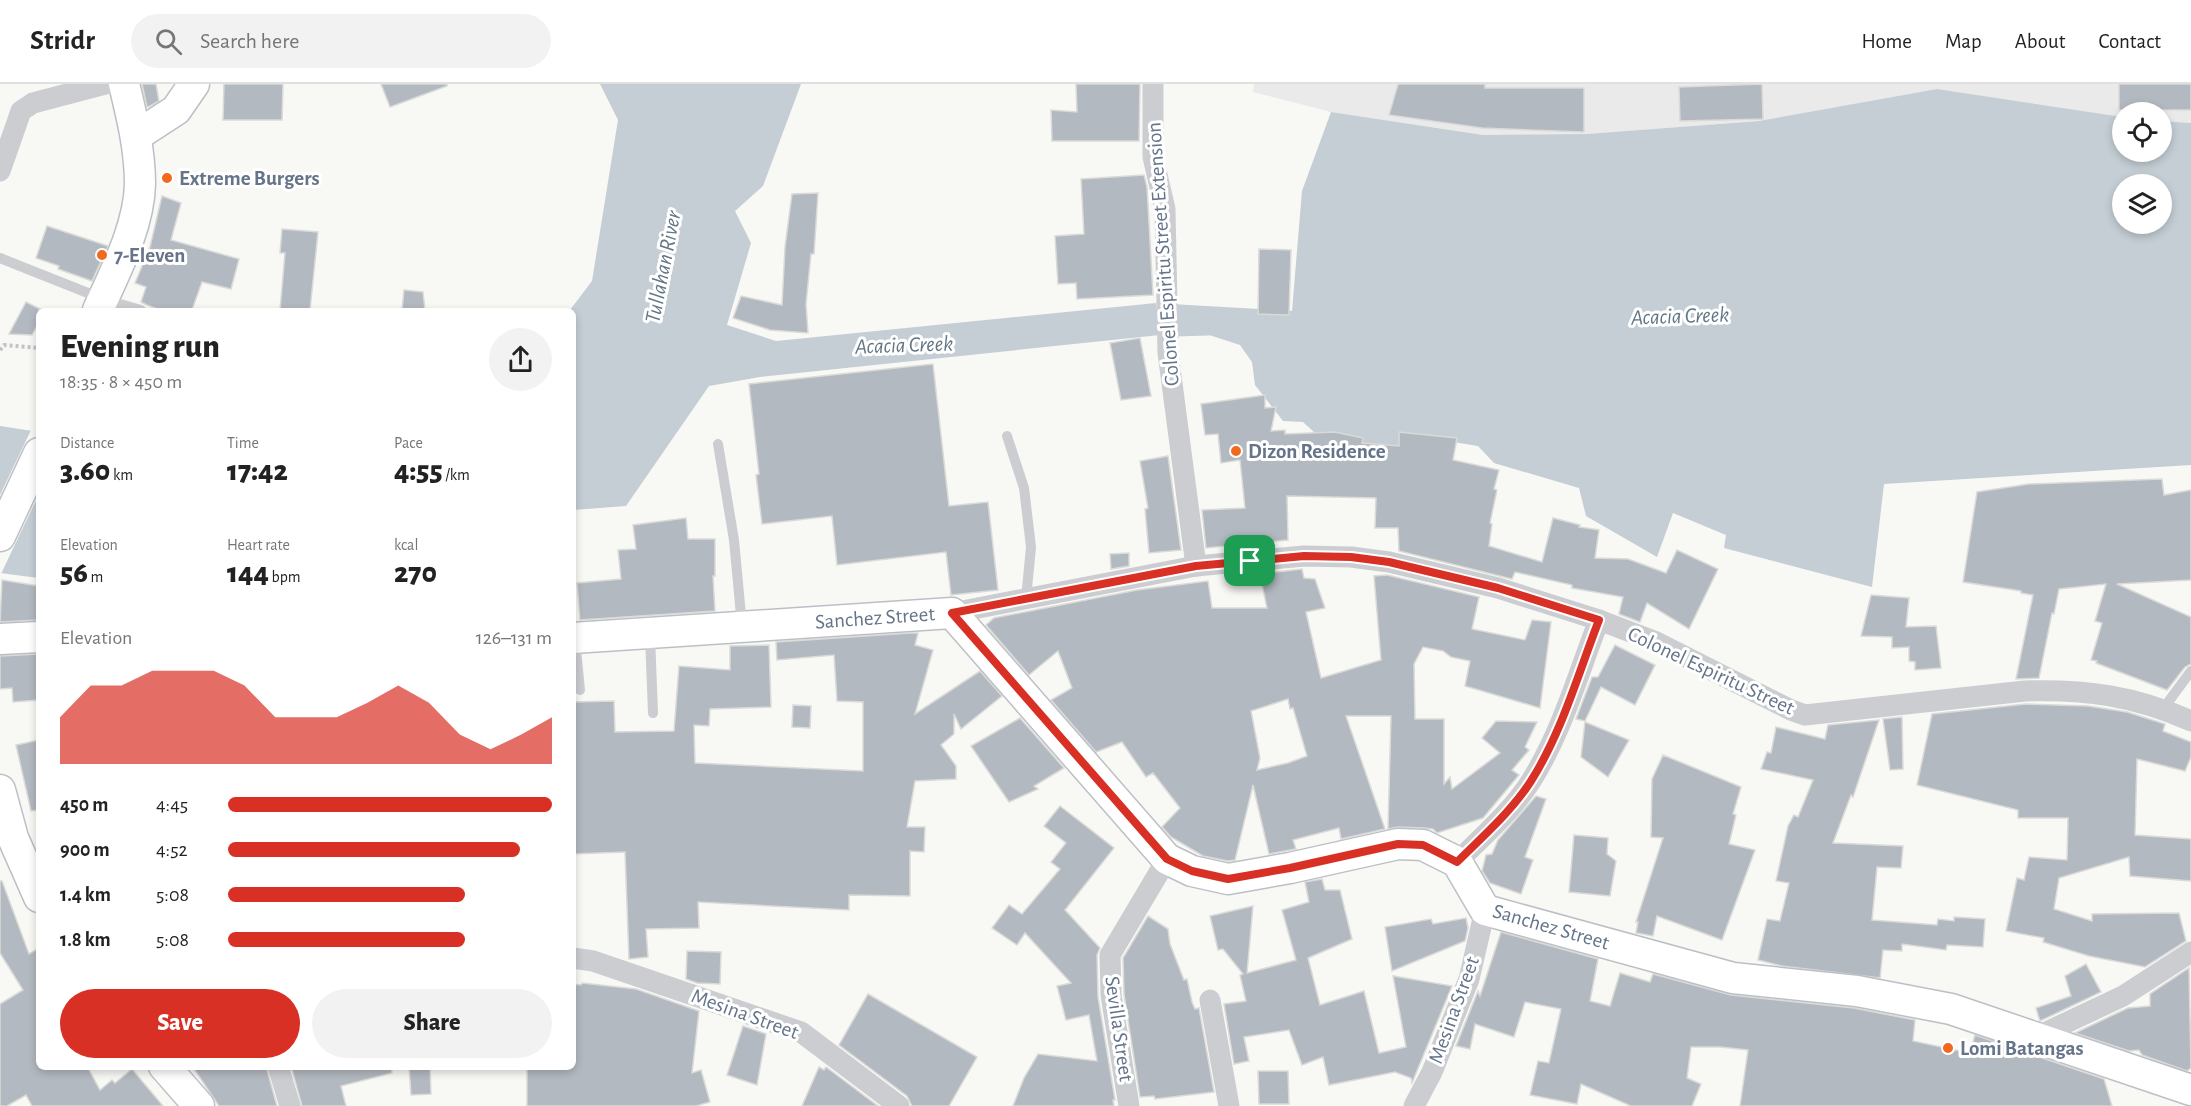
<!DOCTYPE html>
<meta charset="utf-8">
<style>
body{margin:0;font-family:"Alegreya Sans",sans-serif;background:#f2f2f2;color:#222;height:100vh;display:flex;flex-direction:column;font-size:22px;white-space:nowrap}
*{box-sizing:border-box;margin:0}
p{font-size:20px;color:#767676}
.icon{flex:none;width:33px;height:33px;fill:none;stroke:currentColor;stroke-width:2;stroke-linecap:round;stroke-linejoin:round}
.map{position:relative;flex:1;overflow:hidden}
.side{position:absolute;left:36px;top:224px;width:540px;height:762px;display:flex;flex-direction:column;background:#fff;border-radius:9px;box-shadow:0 3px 9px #0003}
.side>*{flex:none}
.controls{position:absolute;left:2112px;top:18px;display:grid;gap:12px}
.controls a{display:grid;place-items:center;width:60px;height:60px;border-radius:50%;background:#fff;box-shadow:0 3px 9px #0003;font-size:30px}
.pin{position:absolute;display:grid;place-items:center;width:51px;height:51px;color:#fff;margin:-26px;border-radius:12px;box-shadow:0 3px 9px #0006}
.round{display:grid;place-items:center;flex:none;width:63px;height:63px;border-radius:32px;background:#f2f2f2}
.headline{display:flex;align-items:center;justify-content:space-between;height:102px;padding:0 24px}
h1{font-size:33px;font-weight:800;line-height:45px}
.stats{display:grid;grid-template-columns:repeat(3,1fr);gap:9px;height:102px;padding:6px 24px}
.stats div{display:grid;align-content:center}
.stats b{font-size:30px;font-weight:800}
.stats small{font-size:16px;font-weight:400}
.stats p{font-size:16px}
.chart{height:168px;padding:12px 24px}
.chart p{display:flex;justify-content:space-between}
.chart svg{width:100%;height:108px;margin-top:6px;fill:#d93025;opacity:.7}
.button{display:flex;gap:12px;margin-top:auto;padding:12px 24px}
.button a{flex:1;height:69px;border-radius:36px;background:#d93025;color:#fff;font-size:24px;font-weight:800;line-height:69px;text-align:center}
.button a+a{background:#f2f2f2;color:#222}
ul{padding:0 24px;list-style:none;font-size:20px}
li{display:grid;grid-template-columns:96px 72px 1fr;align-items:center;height:45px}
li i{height:15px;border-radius:8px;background:#d93025}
header{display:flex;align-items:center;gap:36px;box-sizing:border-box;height:84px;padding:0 30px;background:#fff;border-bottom:2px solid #e0e0e0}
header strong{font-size:28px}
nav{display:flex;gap:33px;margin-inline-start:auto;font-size:21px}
.search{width:420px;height:54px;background:#f2f2f2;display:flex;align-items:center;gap:15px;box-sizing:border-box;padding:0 21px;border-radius:33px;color:#767676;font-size:22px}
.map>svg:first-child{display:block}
.built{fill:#e9eae9}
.water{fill:#c4ced4;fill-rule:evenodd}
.pier{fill:#f8f8f5}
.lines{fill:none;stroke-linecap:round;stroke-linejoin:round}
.stream{stroke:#c4ced4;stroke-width:7}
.building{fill:#b3b9c0;stroke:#dadad8;stroke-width:1.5;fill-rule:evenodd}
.secondary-casing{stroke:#bcc0c6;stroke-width:33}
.path{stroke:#c1c3c6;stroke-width:4;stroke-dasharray:3 3;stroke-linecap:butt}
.lane{stroke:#cbcdd1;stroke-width:10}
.street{stroke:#cbcdd1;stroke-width:21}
.secondary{stroke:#fff;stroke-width:30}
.route-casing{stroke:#fff;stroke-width:12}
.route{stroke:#d93025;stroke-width:8}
.poi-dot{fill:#f1691d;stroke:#fff;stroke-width:2}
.labels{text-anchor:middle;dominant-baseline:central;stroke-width:6;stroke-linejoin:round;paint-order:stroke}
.poi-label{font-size:21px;font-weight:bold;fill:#657489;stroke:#fff;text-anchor:start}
.street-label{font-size:21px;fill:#657489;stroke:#fff}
.water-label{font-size:22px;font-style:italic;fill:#617684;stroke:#fff}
</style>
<header>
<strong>Stridr</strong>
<div class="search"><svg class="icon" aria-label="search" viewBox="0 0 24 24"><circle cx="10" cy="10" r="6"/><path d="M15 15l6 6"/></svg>Search here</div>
<nav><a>Home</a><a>Map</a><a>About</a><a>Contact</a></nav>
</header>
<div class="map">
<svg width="2191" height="1022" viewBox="0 0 2191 1022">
<rect width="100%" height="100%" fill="#f8f8f5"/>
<path class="built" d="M 1254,0 L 2191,0 L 2191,39 L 2162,37 L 2162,28 L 2122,28 L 2122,33 L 2106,32 L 1937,5 L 1759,37 L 1587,50 L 1483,51 L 1331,28 L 1253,8 Z"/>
<g class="water">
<path d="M 600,0 L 801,0 L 763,102 L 735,127 L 751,159 L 727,241 L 776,257 L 1156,219 L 1160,251 L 760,293 L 709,302 L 626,422 L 573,426 L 573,226 L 570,226 L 592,197 L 618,36 Z"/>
<path d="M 1937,5 L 2122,33 L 2122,68 L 2162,68 L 2162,37 L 2191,39 L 2191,381 L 1884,400 L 1872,503 L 1724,464 L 1726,451 L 1673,429 L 1657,473 L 1586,432 L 1579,404 L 1494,379 L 1478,362 L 1447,357 L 1338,370 L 1303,338 L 1283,337 L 1255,301 L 1252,278 L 1240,261 L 1197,247 L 1172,251 L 1171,220 L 1292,227 L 1302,107 L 1331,28 L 1483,51 L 1587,50 L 1759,37 ZM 2122,100 L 2162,100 L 2162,140 L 2122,140 Z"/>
<path d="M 0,342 L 39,348 L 39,494 L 0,489 Z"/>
</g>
<path class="pier" d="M 32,344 L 39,345 L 39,410 L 0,492 L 0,411 Z"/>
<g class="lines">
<path class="stream" d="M 1175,249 L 1208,248"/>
</g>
<g class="building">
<path d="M 142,0 L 156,0 L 159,17 L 150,22 L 147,23 Z"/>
<path d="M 224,0 L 283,0 L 282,36 L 223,36 Z"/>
<path d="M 381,0 L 447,0 L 447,2 L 390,23 Z"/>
<path d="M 1076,0 L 1140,0 L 1139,57 L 1052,57 L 1051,26 L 1077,28 Z"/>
<path d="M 1398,0 L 1485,0 L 1485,4 L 1584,4 L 1584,48 L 1482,44 L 1389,31 Z"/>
<path d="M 1762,0 L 1763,35 L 1680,37 L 1679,3 Z"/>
<rect x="2119" y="0" width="72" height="26"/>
<path d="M 1144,91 L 1147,103 L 1153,211 L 1077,215 L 1076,199 L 1058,200 L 1055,152 L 1084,150 L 1081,95 Z"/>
<path d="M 818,109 L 814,170 L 811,170 L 806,220 L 808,249 L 770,246 L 733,234 L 741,212 L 782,221 L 785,163 L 792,110 Z"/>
<path d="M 162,112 L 181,119 L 171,156 L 239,175 L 231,205 L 202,198 L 192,226 L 160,226 L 147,221 L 141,218 L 146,203 L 135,199 L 150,163 Z"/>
<path d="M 47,142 L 108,162 L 92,197 L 58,185 L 59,182 L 36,174 Z"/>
<path d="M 282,145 L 318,148 L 310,226 L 280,226 L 285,169 L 280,169 Z"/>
<path d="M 1259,165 L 1291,166 L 1289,231 L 1258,230 Z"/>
<path d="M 404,206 L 423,208 L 425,226 L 402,226 Z"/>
<path d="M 26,218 L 42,226 L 39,226 L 39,238 L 32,251 L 9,250 Z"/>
<path d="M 1140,254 L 1151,312 L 1121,316 L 1110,259 Z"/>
<path d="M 933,280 L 949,422 L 988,418 L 998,506 L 951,511 L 946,468 L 837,481 L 832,432 L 762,440 L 756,391 L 759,390 L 749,300 Z"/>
<path d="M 1265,311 L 1265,324 L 1276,323 L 1271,347 L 1285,346 L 1285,350 L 1335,348 L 1363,354 L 1362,359 L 1399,362 L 1399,348 L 1457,354 L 1453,376 L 1499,386 L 1494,405 L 1497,406 L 1490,439 L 1492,440 L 1489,462 L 1542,478 L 1553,434 L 1580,441 L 1579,443 L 1599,446 L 1595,474 L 1628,475 L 1666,489 L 1677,466 L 1718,485 L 1689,545 L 1647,519 L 1640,538 L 1619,530 L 1623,513 L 1572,504 L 1572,501 L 1515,488 L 1512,495 L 1399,467 L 1398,444 L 1375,444 L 1376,414 L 1287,412 L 1288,456 L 1206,464 L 1202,426 L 1245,424 L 1240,376 L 1221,379 L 1218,350 L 1205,351 L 1201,320 Z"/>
<path d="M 1168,372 L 1181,466 L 1149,469 L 1145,425 L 1148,424 L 1140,377 Z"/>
<path d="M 2162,395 L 2164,411 L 2191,406 L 2191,496 L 2117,500 L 2191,533 L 2191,580 L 2185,583 L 2167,606 L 2096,579 L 2097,577 L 2091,576 L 2102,539 L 2095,537 L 2106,500 L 2059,505 L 2054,530 L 2052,529 L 2039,594 L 2016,595 L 2033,511 L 2021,509 L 2021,507 L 1963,498 L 1977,408 L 2029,400 Z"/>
<path d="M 686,434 L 688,455 L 715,455 L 715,492 L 713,492 L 715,527 L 580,536 L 577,499 L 621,495 L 618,466 L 636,465 L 633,441 Z"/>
<path d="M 1129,469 L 1129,482 L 1111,485 L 1110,470 Z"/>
<path d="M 1302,485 L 1304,494 L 1315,495 L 1325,524 L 1306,528 L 1321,594 L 1381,576 L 1374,492 L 1387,491 L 1479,513 L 1472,545 L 1525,556 L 1532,536 L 1551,538 L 1540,624 L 1465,602 L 1470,577 L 1451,573 L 1443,567 L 1423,563 L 1414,580 L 1415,635 L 1444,635 L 1444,700 L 1450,693 L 1452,705 L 1500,669 L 1482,654 L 1496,637 L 1537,638 L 1525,663 L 1529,666 L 1512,686 L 1519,691 L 1483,734 L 1437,749 L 1433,745 L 1424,744 L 1398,743 L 1388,745 L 1391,632 L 1346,632 L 1385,745 L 1341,755 L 1339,744 L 1293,756 L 1296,765 L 1269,770 L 1253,701 L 1235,776 L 1228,777 L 1203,772 L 1171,753 L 1162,743 L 1180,724 L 1153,689 L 1146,693 L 1122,658 L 1096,668 L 1051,616 L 1072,604 L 1058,567 L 1029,591 L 986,541 L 994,534 L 1137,506 L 1208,497 L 1212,524 L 1267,524 L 1260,490 ZM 1288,615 L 1290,625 L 1293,624 L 1307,672 L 1288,679 L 1257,686 L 1260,674 L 1251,627 Z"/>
<path d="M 2,496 L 39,502 L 39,536 L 0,538 Z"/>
<path d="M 1871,511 L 1909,514 L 1906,543 L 1936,542 L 1941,584 L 1915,586 L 1915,578 L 1909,577 L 1909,563 L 1892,564 L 1892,553 L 1861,552 Z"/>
<path d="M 911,549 L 918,549 L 915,561 L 933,566 L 915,630 L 980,587 L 1002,612 L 961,645 L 954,630 L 954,650 L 941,661 L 956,682 L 956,695 L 915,697 L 907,743 L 925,743 L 924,768 L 910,767 L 910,812 L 849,811 L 849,826 L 698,818 L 699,844 L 646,845 L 648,873 L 629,875 L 625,768 L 573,770 L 573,618 L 614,617 L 615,648 L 674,647 L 679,582 L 730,586 L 730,562 L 769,561 L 771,623 L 710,625 L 709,642 L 694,641 L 695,679 L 863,687 L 863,618 L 837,617 L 834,571 L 777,576 L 776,558 Z"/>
<path d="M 1615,561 L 1655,581 L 1635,621 L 1601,603 L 1585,637 L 1576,635 L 1592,593 L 1598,593 Z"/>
<path d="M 39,570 L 39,616 L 13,618 L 12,604 L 0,605 L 0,572 Z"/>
<path d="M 2026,620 L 2088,622 L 2127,628 L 2165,640 L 2163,647 L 2191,658 L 2191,673 L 2185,687 L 2137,675 L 2135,751 L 2191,755 L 2191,797 L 2130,792 L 2129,773 L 2059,794 L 2054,825 L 2092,837 L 2092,830 L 2179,829 L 2186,857 L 2145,883 L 2089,872 L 2043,858 L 2044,854 L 2006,847 L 2017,794 L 2024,796 L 2029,773 L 2067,776 L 2068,734 L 2018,734 L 2018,726 L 1917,701 L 1932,630 Z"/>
<path d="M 793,621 L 811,622 L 810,644 L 792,643 Z"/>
<path d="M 1902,633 L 1903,685 L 1890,686 L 1883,635 Z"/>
<path d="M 1020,634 L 1064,684 L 1034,702 L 1038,705 L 1009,718 L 971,662 Z"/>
<path d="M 1879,636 L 1853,713 L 1851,711 L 1833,759 L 1903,762 L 1901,784 L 1877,783 L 1872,836 L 1937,841 L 1938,835 L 1954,837 L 1954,833 L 1985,835 L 1983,863 L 1947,861 L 1946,866 L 1902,860 L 1902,867 L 1883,866 L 1880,894 L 1782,882 L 1758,876 L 1767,835 L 1780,837 L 1789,799 L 1776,797 L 1788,742 L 1794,731 L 1798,733 L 1813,696 L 1761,685 L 1767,668 L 1771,669 L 1776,643 L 1825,655 L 1828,641 Z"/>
<path d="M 1585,638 L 1629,656 L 1608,693 L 1581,673 Z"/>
<path d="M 39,656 L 39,726 L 31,727 L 16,661 Z"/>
<path d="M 1663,671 L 1741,703 L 1733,730 L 1736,731 L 1729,760 L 1755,766 L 1722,856 L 1657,832 L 1653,852 L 1636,849 L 1638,838 L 1636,838 L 1663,754 L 1651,753 L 1652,695 Z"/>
<path d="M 1536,712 L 1546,715 L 1525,773 L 1533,776 L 1521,810 L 1490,799 L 1482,787 L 1486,771 L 1492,770 L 1498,756 Z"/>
<path d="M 1060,722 L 1114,764 L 1065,826 L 1100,864 L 1097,871 L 1098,913 L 1115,1016 L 1113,1016 L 1114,1022 L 1013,1022 L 1024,994 L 1038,970 L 1097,977 L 1089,931 L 1066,936 L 1057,902 L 1071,899 L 1025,849 L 1017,861 L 992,844 L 1009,821 L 1022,830 L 1060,785 L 1051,778 L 1066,759 L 1044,742 Z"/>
<path d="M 1574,751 L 1608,754 L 1607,770 L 1616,777 L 1610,812 L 1569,808 Z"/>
<path d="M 1322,795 L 1325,806 L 1340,806 L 1352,855 L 1308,874 L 1320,921 L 1364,907 L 1379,969 L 1406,963 L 1393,892 L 1452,902 L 1412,999 L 1411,994 L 1395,988 L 1329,1001 L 1323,973 L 1302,981 L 1289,946 L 1244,953 L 1249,977 L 1234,980 L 1224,920 L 1246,917 L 1240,891 L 1243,890 L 1223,865 L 1218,866 L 1210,832 L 1253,822 L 1247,889 L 1296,876 L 1282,826 L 1309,818 L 1305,798 Z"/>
<path d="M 0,797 L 2,797 L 29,870 L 39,864 L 39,982 L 87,982 L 100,1006 L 112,996 L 115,999 L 132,985 L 163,1022 L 32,1022 L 26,1011 L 7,1022 L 0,1022 L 0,920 L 23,906 L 0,869 Z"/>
<path d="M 1148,832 L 1168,845 L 1170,860 L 1184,896 L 1187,895 L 1192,918 L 1195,925 L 1199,924 L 1214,1008 L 1155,1015 L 1154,1012 L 1140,1013 L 1124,910 L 1123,874 Z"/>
<path d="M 1466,834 L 1468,844 L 1465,857 L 1392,887 L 1385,843 L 1431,835 L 1433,840 Z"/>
<path d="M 1501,848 L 1598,875 L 1590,917 L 1610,922 L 1620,889 L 1650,898 L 1653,890 L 1731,911 L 1854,924 L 1915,936 L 1913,957 L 1970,969 L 1975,951 L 2104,995 L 2112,1022 L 1740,1022 L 1748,966 L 1720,963 L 1691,963 L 1687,994 L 1701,1000 L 1692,1022 L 1631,1022 L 1581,1000 L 1577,1020 L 1530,1011 L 1538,977 L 1549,979 L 1561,925 L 1525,918 L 1514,953 L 1475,940 L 1470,965 L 1456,962 L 1478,907 L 1480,912 Z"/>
<path d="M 687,867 L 721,868 L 720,900 L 697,899 L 686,895 Z"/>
<path d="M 2086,880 L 2101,908 L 2040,937 L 2036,924 L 2071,912 L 2065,892 Z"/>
<path d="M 2189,884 L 2191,984 L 2187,987 L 2142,971 L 2139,966 L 2129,967 L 2075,949 L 2128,924 L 2150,922 L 2150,910 Z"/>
<path d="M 582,899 L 636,905 L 699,927 L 692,989 L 701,986 L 710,1018 L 696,1022 L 527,1022 L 527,982 L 573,982 L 573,900 L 581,901 Z"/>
<path d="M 868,910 L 977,973 L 949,1022 L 912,1022 L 907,1012 L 839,961 Z"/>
<path d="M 743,942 L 766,950 L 757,1001 L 727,991 Z"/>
<path d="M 192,982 L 266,982 L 277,1022 L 219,1022 Z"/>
<path d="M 291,982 L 391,982 L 392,989 L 341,1002 L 346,1022 L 302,1022 Z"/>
<path d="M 409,982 L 430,982 L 431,1010 L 411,1011 Z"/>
<path d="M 819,983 L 824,986 L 826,983 L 878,1022 L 802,1022 Z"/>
<path d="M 1258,987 L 1288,987 L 1289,1020 L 1259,1020 Z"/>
</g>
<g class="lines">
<g class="secondary-casing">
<g id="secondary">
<path d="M 136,52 L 176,26 L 194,0"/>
<path d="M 98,226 C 115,188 139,143 140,100 C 140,66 132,33 124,0"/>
<path d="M 0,452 L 39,369"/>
<path d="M 573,554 L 952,529 L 1167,775 L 1192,787 L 1228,795 L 1290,784 L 1398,760 L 1423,761 L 1457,778 L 1485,826 L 1733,894 L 1857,907 L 1951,925 L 2191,1006"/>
<path d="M 0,555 L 39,553"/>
<path d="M 0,706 L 13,754 L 39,813"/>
<path d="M 164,982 L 199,1022"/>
</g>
</g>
<path class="path" d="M 0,266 L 4,261 L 39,264"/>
<g class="lane">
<path d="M 0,174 L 103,215 L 141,226"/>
<path d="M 1007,352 L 1024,404 L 1031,463 L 1026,515"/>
<path d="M 718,360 L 734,456 L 742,542"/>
<path d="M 650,552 L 653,629"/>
<path d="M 575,556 L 580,606"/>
<path d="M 2163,625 L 2191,587"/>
</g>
<g class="street">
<path d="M 1153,0 L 1153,73 L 1165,125 L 1168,269 L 1196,482"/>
<path d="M 0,87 L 21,27 L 33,19 L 105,0"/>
<path d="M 952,529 L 1196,482 L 1304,472 L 1351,473 L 1389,478 L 1498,504 L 1599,536 L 1654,557 L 1791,626 L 1805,631 L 2025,607 C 2086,605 2135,612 2191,637"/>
<path d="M 1457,778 C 1482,753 1512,727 1531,697 C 1562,648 1578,590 1599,536"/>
<path d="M 573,874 L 593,877 L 801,948 L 899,1022"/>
<path d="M 1210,916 L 1229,1022"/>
<path d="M 2036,953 L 2123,912 L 2191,868"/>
<path d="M 278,982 L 290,1022"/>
<path d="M 1129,1022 L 1111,911 L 1110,871 L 1167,775"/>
<path d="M 1414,1022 L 1432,988 L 1469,895 L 1485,826"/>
</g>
<use href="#secondary" class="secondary"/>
</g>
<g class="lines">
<g class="route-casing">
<path id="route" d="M 1304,472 L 1351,473 L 1389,478 L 1498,504 L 1599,536 C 1578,590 1562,648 1531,697 C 1512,727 1482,753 1457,778 L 1423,761 L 1398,760 L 1290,784 L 1228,795 L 1192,787 L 1167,775 L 952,529 L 1196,482 Z"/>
</g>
<use href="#route" class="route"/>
</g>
<g class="poi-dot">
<circle cx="167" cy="94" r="6"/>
<circle cx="102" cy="171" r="6"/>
<circle cx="1236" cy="367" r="6"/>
<circle cx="1948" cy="964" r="6"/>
</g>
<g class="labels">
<g class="poi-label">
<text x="179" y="94">Extreme Burgers</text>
<text x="114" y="171">7-Eleven</text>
<text x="1248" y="367">Dizon Residence</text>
<text x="1960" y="964">Lomi Batangas</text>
</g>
<g class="street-label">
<text transform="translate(1163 170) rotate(-94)">Colonel Espiritu Street Extension</text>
<text transform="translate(875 534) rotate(-4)">Sanchez Street</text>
<text transform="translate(1711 587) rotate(25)">Colonel Espiritu Street</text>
<text transform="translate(1551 843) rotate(16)">Sanchez Street</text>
<text transform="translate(1454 926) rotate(-70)">Mesina Street</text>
<text transform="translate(745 930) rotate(20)">Mesina Street</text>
<text transform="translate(1119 945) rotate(82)">Sevilla Street</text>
</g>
<g class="water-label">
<text transform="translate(663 183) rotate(-79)">Tullahan River</text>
<text transform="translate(1680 232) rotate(-2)">Acacia Creek</text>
<text transform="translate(904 261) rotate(-2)">Acacia Creek</text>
</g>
</g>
</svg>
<div class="controls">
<a><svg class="icon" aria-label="locate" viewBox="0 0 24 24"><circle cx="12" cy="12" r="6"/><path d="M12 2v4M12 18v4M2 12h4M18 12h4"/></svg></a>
<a><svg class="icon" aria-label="layers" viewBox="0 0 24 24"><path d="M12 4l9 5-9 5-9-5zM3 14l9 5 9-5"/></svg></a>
</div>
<div class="pin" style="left:1250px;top:477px;background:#1e9e55"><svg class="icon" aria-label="arrive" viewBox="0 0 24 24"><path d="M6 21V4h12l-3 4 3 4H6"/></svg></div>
<section class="side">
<div class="headline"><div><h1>Evening run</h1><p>18:35 · 8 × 450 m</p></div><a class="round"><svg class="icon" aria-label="share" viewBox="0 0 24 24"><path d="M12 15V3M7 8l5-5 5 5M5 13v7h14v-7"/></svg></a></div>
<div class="stats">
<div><p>Distance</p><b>3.60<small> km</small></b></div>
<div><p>Time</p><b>17:42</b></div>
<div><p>Pace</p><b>4:55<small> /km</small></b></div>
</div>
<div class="stats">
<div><p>Elevation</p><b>56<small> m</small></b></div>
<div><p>Heart rate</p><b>144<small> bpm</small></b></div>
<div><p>kcal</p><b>270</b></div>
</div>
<div class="chart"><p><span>Elevation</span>126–131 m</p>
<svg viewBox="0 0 160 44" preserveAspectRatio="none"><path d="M0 44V25L10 12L20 12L30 6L40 6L50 6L60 12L70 25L80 25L90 25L100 19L110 12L120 19L130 32L140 38L150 32L160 25V44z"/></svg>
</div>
<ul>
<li><b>450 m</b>4:45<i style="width:100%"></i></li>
<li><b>900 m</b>4:52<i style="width:90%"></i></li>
<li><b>1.4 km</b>5:08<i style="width:73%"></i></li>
<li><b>1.8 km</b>5:08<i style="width:73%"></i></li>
</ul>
<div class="button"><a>Save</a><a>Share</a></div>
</section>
</div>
